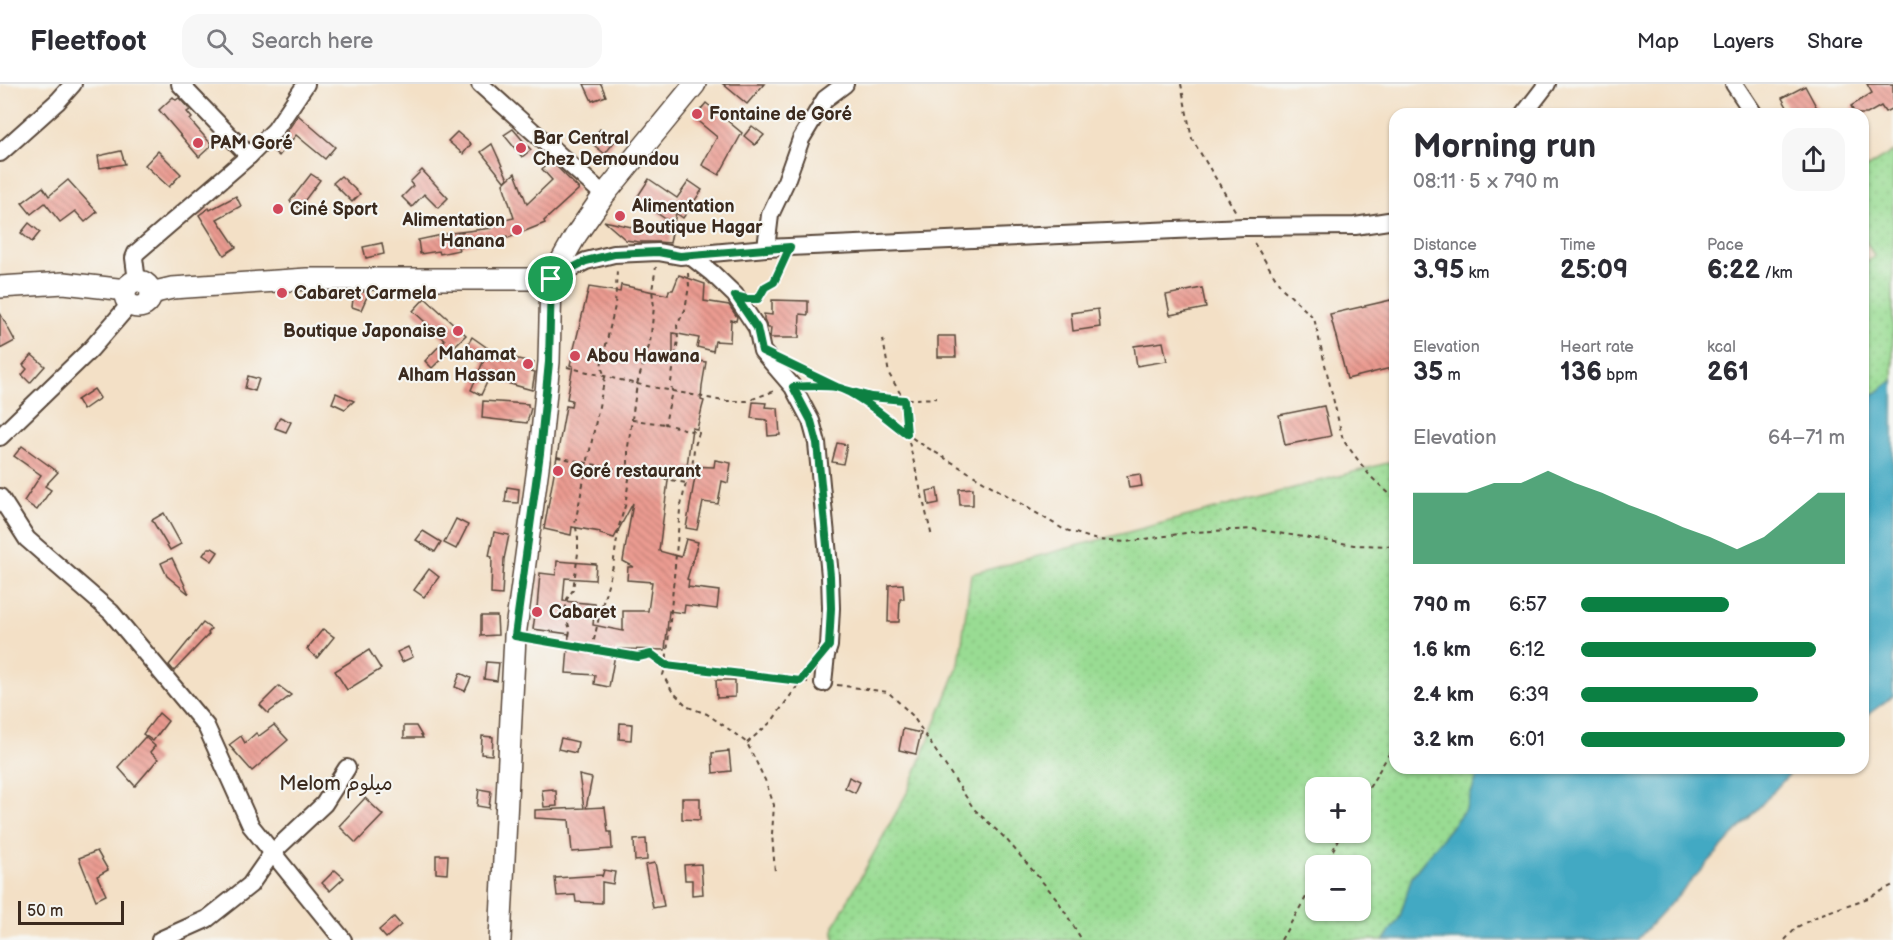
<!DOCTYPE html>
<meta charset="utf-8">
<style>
body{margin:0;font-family:"Balsamiq Sans","Playpen Sans Arabic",sans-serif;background:#f7f7f7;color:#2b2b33;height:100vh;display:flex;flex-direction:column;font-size:22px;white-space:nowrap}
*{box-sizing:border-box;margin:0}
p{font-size:20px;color:#7c7c81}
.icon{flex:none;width:33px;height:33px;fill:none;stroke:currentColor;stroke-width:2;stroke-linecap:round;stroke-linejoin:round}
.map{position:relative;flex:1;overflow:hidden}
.panel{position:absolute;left:1389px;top:24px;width:480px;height:666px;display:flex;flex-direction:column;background:#fff;border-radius:18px;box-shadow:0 2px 4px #0004}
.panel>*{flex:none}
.controls{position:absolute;left:1305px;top:693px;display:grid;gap:12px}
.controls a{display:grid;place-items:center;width:66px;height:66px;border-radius:12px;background:#fff;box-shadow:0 2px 4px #0004;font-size:30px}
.scale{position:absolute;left:18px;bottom:15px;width:106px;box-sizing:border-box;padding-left:6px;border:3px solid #3b2a1e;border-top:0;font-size:16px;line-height:21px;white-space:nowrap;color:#3b2a1e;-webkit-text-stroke:4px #f6f6f2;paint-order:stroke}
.pin{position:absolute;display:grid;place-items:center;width:51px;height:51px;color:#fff;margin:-26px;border:3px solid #fff;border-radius:50%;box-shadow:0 2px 6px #0007}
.round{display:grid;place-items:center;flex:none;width:63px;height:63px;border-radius:18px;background:#f7f7f7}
.overview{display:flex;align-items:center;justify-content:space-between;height:102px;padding:0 24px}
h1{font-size:33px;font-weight:800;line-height:45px}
.metrics{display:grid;grid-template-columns:repeat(3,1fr);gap:9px;height:102px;padding:6px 24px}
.metrics div{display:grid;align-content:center}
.metrics b{font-size:26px;font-weight:800}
.metrics small{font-size:16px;font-weight:400}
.metrics p{font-size:16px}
.chart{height:168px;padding:12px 24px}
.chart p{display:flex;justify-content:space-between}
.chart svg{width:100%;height:108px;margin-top:6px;fill:#0b8043;opacity:.7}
ul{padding:0 24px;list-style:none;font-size:20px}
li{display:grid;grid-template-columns:96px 72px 1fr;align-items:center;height:45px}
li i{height:15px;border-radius:8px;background:#0b8043}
header{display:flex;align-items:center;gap:36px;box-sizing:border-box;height:84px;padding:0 30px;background:#fff;border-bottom:2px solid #e1e1e2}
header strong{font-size:28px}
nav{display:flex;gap:33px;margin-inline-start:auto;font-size:21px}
.search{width:420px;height:54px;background:#f7f7f7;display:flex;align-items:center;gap:15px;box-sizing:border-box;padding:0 21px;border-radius:18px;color:#7c7c81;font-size:22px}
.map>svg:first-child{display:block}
.green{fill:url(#green-dots);stroke:#6a8358;stroke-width:1.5;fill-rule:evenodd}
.water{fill:#43a9c3;stroke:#3f6a70;stroke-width:1.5}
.building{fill:url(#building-back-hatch)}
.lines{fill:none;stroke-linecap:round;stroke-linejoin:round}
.minor-casing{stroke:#574537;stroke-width:20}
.major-casing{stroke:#574537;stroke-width:24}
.path{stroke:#574537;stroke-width:2;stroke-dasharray:4.5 4.5;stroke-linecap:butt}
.minor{stroke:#fff;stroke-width:16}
.major{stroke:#fff;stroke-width:21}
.route-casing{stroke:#fff;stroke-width:12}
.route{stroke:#0b8043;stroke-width:8}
.poi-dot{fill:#d1495b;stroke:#f6f6f2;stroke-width:2}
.labels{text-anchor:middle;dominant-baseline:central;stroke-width:4.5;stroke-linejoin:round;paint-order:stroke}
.poi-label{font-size:18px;font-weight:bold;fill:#3b2a1e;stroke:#f6f6f2;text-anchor:start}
.neighbourhood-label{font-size:20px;fill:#3b2a1e;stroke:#f6f6f2}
</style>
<header>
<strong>Fleetfoot</strong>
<div class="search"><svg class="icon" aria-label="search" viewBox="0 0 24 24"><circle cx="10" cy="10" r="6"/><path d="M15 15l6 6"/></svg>Search here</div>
<nav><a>Map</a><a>Layers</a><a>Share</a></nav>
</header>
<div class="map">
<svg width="1893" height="856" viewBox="0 0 1893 856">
<defs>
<pattern id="green-dots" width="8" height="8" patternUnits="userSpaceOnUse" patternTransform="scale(1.5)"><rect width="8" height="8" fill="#99dc93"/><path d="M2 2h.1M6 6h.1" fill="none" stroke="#85bd7e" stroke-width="1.8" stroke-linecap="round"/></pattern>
<pattern id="building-back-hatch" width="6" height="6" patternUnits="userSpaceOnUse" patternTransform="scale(1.5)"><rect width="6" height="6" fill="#eb9b91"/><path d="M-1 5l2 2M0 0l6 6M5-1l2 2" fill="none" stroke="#c07f76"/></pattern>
</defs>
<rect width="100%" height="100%" fill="#f6f6f2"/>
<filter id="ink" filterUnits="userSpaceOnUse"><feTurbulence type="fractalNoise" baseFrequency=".0167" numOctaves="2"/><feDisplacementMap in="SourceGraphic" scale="12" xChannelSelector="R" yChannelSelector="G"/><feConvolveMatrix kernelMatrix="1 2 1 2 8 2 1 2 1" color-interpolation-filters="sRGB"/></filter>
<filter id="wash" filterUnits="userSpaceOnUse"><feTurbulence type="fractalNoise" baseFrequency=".008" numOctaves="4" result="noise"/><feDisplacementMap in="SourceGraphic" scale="24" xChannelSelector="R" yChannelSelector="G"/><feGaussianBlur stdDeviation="1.35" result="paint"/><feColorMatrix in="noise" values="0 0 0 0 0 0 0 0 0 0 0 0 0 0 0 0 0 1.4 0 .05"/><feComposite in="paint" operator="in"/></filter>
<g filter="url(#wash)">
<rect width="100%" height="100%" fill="#f3e0c6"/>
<g class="green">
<path d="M 1893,67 L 1893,296 L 1863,319 L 1863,178 L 1875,173 L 1863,153 L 1863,86 Z"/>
<path d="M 1395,377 L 1395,684 L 1480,684 L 1466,724 L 1412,792 L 1400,833 L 1384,856 L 834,856 L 834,842 L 909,705 L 959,580 L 971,490 ZM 1316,704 L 1360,704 L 1360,748 L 1316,748 ZM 1316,782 L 1360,782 L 1360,826 L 1316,826 Z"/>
</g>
<g class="water">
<path d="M 1893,296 L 1893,612 L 1863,634 L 1863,319 Z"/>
<path d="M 1480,684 L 1795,684 L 1637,856 L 1384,856 L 1400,833 L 1412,792 L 1466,724 Z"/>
</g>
<g id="blocks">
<g class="building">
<path d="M 584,0 L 601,0 L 606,12 L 592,17 Z"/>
<path d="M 723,0 L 764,0 L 747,20 Z"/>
<path d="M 1867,0 L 1893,0 L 1893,24 L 1885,28 L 1881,22 L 1867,30 L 1855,30 L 1851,22 L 1872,9 Z"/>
<path d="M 1805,2 L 1818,26 L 1809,30 L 1791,30 L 1782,14 Z"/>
<path d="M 173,13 L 176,16 L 179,14 L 190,26 L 187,28 L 192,34 L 190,36 L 212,61 L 199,73 L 159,26 Z"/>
<path d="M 706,19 L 742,49 L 719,91 L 702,81 L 717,53 L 694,34 Z"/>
<path d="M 298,31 L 335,63 L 325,75 L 296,51 L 279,72 L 271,65 L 284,52 Z"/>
<path d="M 752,42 L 764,51 L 755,61 L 744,52 Z"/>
<path d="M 513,45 L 531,66 L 522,73 L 504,51 Z"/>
<path d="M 600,45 L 615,57 L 605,70 L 590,58 Z"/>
<path d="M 457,48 L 471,60 L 463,70 L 448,57 Z"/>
<path d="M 492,60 L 508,95 L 515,89 L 527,120 L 552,96 L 542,85 L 551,77 L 579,105 L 544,137 L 545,139 L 508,154 L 507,152 L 458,163 L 459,166 L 440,170 L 439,167 L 420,170 L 418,156 L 451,149 L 492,144 L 491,139 L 514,134 L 503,100 L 508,95 L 504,97 L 481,68 Z"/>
<path d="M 121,67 L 125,80 L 100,84 L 98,72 Z"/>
<path d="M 158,67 L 181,90 L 169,103 L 145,81 Z"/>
<path d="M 422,86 L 448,114 L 438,124 L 424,110 L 412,123 L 402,113 L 413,102 L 410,98 Z"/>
<path d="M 311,90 L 320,96 L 299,124 L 290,117 Z"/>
<path d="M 341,92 L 360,110 L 352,118 L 333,99 Z"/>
<path d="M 649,95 L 677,114 L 689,97 L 702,106 L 683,134 L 676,129 L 670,159 L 658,158 L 639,158 L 626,156 L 604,137 L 659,149 L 655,140 L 667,136 L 636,115 Z"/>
<path d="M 68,96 L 97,128 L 85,138 L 75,127 L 60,138 L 45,119 L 31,130 L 22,119 L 43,103 L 49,112 Z"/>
<path d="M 236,112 L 241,122 L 217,135 L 236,163 L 224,171 L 199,131 L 209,124 L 210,126 Z"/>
<path d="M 29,139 L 40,148 L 32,158 L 21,149 Z"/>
<path d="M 382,159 L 384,170 L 366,174 L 363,163 Z"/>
<path d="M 679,191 L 705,200 L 704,217 L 729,221 L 737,233 L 736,237 L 731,236 L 730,258 L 715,257 L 713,267 L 697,263 L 699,254 L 673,249 L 673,274 L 706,278 L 702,302 L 701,316 L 704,317 L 702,324 L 697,345 L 692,344 L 687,382 L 714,383 L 715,376 L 731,379 L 728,399 L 722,397 L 718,420 L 703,418 L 697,446 L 686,444 L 695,393 L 669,389 L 659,467 L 681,473 L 686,455 L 698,458 L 687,495 L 689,496 L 688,503 L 719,507 L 717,525 L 685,521 L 684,529 L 669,527 L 665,566 L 616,565 L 609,603 L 594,600 L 595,591 L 566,589 L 569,550 L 533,545 L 536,524 L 537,524 L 540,489 L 556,491 L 557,477 L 596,480 L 595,496 L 565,494 L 563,517 L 595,520 L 593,541 L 623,547 L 623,527 L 648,527 L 652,498 L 627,496 L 628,483 L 634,483 L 623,477 L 633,419 L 614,454 L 600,450 L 600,448 L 572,443 L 571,451 L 544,445 L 566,322 L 571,323 L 572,316 L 567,315 L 573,282 L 570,281 L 589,203 L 620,208 L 621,201 L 668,211 L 669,206 L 673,206 Z"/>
<path d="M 1202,204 L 1206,224 L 1170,231 L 1166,211 Z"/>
<rect x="307" y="208" width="27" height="6"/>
<path d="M 354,208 L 369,208 L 361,226 L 352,223 Z"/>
<path d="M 425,214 L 466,251 L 432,284 L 425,277 L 445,256 L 413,227 Z"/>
<path d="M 772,216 L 808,217 L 808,231 L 800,230 L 799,254 L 770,254 L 771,244 L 768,244 L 764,235 L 764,230 L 772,231 Z"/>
<path d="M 1391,216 L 1395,231 L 1395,283 L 1347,295 L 1330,230 Z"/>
<path d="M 1098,225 L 1100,243 L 1073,247 L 1071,229 Z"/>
<path d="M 0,229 L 15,257 L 0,265 Z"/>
<path d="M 938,252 L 955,252 L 956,273 L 938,273 Z"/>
<path d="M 472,253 L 495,269 L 534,279 L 531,287 L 535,288 L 532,306 L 489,294 L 481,311 L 471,306 L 484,276 L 466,263 Z"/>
<path d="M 1163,258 L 1167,277 L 1137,282 L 1134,262 Z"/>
<path d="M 32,271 L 45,282 L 30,299 L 22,291 L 27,285 L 23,281 Z"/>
<path d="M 248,292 L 259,295 L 255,307 L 245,304 Z"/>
<path d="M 94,305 L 100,314 L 83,326 L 77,316 Z"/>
<path d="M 336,309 L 354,317 L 345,325 L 332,319 Z"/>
<path d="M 483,317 L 528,320 L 528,323 L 531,324 L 527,339 L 482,334 Z"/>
<path d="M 753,318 L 766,319 L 765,323 L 778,324 L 780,351 L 768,352 L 767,336 L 751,334 Z"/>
<path d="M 1324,322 L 1331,352 L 1285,361 L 1279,331 Z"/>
<path d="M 280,333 L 291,338 L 286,348 L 275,344 Z"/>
<path d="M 837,359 L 847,361 L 843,380 L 832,378 Z"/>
<path d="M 22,362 L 58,388 L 45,402 L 51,406 L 37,426 L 24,417 L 41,391 L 14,372 Z"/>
<path d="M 1140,390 L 1142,402 L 1129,404 L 1127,392 Z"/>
<path d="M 507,403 L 519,405 L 518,419 L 505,418 Z"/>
<path d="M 973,404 L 973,421 L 960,421 L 959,405 Z"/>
<path d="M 937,405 L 939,419 L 929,421 L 927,407 Z"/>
<path d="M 164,429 L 181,460 L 170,466 L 152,436 Z"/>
<path d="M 456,435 L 468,441 L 456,465 L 444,459 Z"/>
<path d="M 423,447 L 441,458 L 435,468 L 416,456 Z"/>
<path d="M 494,448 L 509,451 L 504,475 L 502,511 L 491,510 L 492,473 L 489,472 Z"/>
<path d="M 208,464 L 212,464 L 218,468 L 212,477 L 203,471 Z"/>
<path d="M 172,474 L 189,510 L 167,492 L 161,479 Z"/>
<path d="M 429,485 L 439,493 L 424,513 L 414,506 Z"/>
<path d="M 903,500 L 904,515 L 900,515 L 899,538 L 888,538 L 889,501 Z"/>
<path d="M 481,532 L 497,532 L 498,551 L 481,552 Z"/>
<path d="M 203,539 L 211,545 L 208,549 L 209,550 L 174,587 L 169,581 Z"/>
<path d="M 323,545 L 334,553 L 317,574 L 307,565 Z"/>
<path d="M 408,563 L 413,573 L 402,578 L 397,568 Z"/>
<path d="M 369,566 L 381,585 L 347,606 L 335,587 Z"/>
<path d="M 486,578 L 499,579 L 497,597 L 484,595 Z"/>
<path d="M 460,589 L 471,594 L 465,607 L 455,603 Z"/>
<path d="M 716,596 L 735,596 L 735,613 L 717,614 Z"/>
<path d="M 279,602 L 291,611 L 268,629 L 260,621 Z"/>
<path d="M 159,629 L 168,637 L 153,657 L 143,650 Z"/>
<path d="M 620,639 L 632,640 L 631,656 L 619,655 Z"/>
<path d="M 274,641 L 288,656 L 252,687 L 229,661 L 241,652 L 245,659 L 256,649 L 259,652 Z"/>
<path d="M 404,642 L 416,642 L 423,654 L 404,654 Z"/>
<path d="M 903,645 L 921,649 L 916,670 L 899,666 Z"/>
<path d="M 482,652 L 493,653 L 492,671 L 481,670 Z"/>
<path d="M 145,653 L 155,662 L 150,668 L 158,675 L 135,702 L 118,683 Z"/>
<path d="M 561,654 L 578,658 L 576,669 L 558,665 Z"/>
<path d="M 729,667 L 731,687 L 713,689 L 712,669 Z"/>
<path d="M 579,691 L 592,694 L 586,724 L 605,723 L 608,748 L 611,748 L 612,765 L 572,768 L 569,736 L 535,734 L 535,726 L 584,724 Z"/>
<path d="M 849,693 L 860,698 L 855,709 L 845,704 Z"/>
<path d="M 479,705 L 491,707 L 489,724 L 477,722 Z"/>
<path d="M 553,705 L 553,707 L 556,707 L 557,722 L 544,723 L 542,706 Z"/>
<path d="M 365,714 L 383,731 L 356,759 L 339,742 Z"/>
<path d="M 682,714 L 700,714 L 700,736 L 682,735 Z"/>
<path d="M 646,755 L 647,776 L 635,777 L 634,756 Z"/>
<path d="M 97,767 L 108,786 L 97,792 L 106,811 L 96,816 L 79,774 Z"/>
<path d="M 436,771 L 448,771 L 447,790 L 436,789 Z"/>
<path d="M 655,779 L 664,822 L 653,824 L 645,781 Z"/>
<path d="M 701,780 L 703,810 L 692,811 L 692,796 L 685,796 L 684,781 Z"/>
<path d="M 335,786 L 344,794 L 330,807 L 322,799 Z"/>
<path d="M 604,786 L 615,788 L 613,800 L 602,798 L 602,819 L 576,818 L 575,811 L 557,812 L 555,794 L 602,791 L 602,793 Z"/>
<path d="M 394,833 L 401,841 L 386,854 L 379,846 Z"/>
</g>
</g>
</g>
<g filter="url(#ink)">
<use href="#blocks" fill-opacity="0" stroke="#574537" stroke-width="1.5"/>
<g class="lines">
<g class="minor-casing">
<g id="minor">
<path d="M 180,0 L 249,72"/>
<path d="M 480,0 L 604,111"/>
<path d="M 1734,0 L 1754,30"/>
<path d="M 1524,30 L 1547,0"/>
<path d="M 0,69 L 58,17 L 73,0"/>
<path d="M 766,164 L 770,131 L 786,97 L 801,55 L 825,15 L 845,0"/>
<path d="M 689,171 L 712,189 L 735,211 L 757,244 L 762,267 L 793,303 L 811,337 L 817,359 L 830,492 L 831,524 L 829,562 L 826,571 L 823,599"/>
<path d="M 551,195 L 586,177 L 614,170 L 658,168 L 680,172 L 766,164 L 1244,143 L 1355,142 L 1395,136"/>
<path d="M 137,197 L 134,174 L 136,169 L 249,72 L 275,46 L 306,0"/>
<path d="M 0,353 L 91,265 L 130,220"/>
<path d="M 0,413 L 27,455 L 111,528 L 206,642 L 251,742 L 343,856"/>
<path d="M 160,856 L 207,835 L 250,801 L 273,768 L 324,720 L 347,684"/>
</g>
</g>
<g class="major-casing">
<g id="major">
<circle cx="138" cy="210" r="13"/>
<path d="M 0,203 L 64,199 L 126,206"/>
<path d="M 151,209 L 172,204 L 307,195 L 551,195 L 576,151 L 604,111 L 695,0"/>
<path d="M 500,856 L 515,552 L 540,369 L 549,278 L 551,195"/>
</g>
</g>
<g class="path">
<path d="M 1181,0 L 1192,55 L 1236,128"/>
<path d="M 1254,159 L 1282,204 L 1314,234 L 1343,356 L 1370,392 L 1395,415"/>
<path d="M 688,189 L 689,202 L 685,226 L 677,241 L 678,256 L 671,298 L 672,307 L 665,340 L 699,349 L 694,365 L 692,386 L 686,399 L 680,426 L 666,581 L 663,591 L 672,607 L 688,623 L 707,630 L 730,646 L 747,659 L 765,696 L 774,721 L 772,750 L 775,788"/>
<path d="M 757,215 L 765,203 L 774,197 L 783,180"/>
<path d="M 883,255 L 889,290 L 904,316 L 907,350 L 932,453"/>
<path d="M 567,283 L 637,300 L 723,317 L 747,317 L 777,306"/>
<path d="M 797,284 L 868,321 L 918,358 L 1063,445 L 1097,456 L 1126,458 L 1192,448 L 1253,445 L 1354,461 L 1395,462"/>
<path d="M 809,302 L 837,304"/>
<path d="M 845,306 C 879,316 902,316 937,314"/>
<path d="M 632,336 L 665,340"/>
<path d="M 557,373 L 686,399"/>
<path d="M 533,555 L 637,573 L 651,570 L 666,581 L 757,593 L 808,598"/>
<path d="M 568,561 L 570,546 L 565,528 L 567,515 L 573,506 L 578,469 L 578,454 L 575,439 L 605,293 L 601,282 L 615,222 L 617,186"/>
<path d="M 592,565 L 599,533 L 613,482 L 619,442 L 625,422 L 630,388 L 628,380 L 628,363 L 637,300 L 650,259 L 654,223 L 652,206 L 656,183"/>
<path d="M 837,601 L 888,608 L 912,631 L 974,725 L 1006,755 L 1057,815 L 1082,856"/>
<path d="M 747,659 L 772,637 L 809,586"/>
<path d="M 1360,719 L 1395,660"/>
<path d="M 1324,782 L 1343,748"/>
<path d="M 1281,856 L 1316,796"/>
<path d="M 1785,856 L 1797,843 L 1822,830 L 1868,814 L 1893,801"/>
</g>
<use href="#minor" class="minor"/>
<use href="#major" class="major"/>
</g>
</g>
<g class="lines" filter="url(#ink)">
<g class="route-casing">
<path id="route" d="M 551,195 L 549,278 L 540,369 L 515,552 L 638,573 L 651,570 L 666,581 L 800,597 L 829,562 L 831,524 L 830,492 L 817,359 L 811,337 L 793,303 C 808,302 822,301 836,303 C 855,307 891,338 907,350 L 904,316 L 871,313 L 839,304 L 762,267 L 757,244 L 735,212 L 747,215 L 758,215 L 765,203 L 774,198 L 790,163 L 680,172 L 658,168 L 614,170 L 586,177 L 551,195"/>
</g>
<use href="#route" class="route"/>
</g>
<g class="poi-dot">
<circle cx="697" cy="30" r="6"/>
<circle cx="198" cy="59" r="6"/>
<circle cx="521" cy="64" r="6"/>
<circle cx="278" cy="125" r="6"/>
<circle cx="620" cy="132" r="6"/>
<circle cx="517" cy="146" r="6"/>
<circle cx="282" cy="209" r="6"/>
<circle cx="458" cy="247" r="6"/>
<circle cx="575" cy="272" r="6"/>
<circle cx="528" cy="280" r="6"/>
<circle cx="558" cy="387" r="6"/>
<circle cx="537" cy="528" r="6"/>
</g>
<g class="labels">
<g class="poi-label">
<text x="709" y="30">Fontaine de Goré</text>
<text x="533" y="54">Bar Central<tspan x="533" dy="21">Chez Demoundou</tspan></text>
<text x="210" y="59">PAM Goré</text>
<text x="632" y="122">Alimentation<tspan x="632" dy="21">Boutique Hagar</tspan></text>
<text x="290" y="125">Ciné Sport</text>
<text x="505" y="136" text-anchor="end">Alimentation<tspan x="505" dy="21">Hanana</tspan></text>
<text x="294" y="209">Cabaret Carmela</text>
<text x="446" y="247" text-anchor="end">Boutique Japonaise</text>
<text x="516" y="270" text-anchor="end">Mahamat<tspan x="516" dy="21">Alham Hassan</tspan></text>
<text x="587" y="272">Abou Hawana</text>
<text x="570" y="387">Goré restaurant</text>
<text x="549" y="528">Cabaret</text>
</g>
<g class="neighbourhood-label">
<text x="336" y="700">Melom ميلوم</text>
</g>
</g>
</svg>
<div class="controls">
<a>+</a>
<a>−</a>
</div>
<div class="scale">50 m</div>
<div class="pin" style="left:551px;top:195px;background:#1e9e55"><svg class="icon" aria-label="arrive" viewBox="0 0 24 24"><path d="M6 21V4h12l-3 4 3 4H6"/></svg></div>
<section class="panel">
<div class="overview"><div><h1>Morning run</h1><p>08:11 · 5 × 790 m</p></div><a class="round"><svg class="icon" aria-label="share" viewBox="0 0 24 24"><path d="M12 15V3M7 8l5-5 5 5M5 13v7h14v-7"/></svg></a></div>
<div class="metrics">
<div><p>Distance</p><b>3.95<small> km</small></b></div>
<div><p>Time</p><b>25:09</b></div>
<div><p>Pace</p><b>6:22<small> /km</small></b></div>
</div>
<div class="metrics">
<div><p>Elevation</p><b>35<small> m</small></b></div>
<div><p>Heart rate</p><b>136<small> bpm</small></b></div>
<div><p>kcal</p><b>261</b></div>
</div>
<div class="chart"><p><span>Elevation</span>64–71 m</p>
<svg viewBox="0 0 160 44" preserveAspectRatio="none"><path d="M0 44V15L10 15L20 15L30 11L40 11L50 6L60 11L70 15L80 20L90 24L100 29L110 33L120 38L130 33L140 24L150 15L160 15V44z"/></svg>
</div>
<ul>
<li><b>790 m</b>6:57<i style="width:56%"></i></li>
<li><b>1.6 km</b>6:12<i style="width:89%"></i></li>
<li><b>2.4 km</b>6:39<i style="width:67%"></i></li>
<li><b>3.2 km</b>6:01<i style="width:100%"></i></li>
</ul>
</section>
</div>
